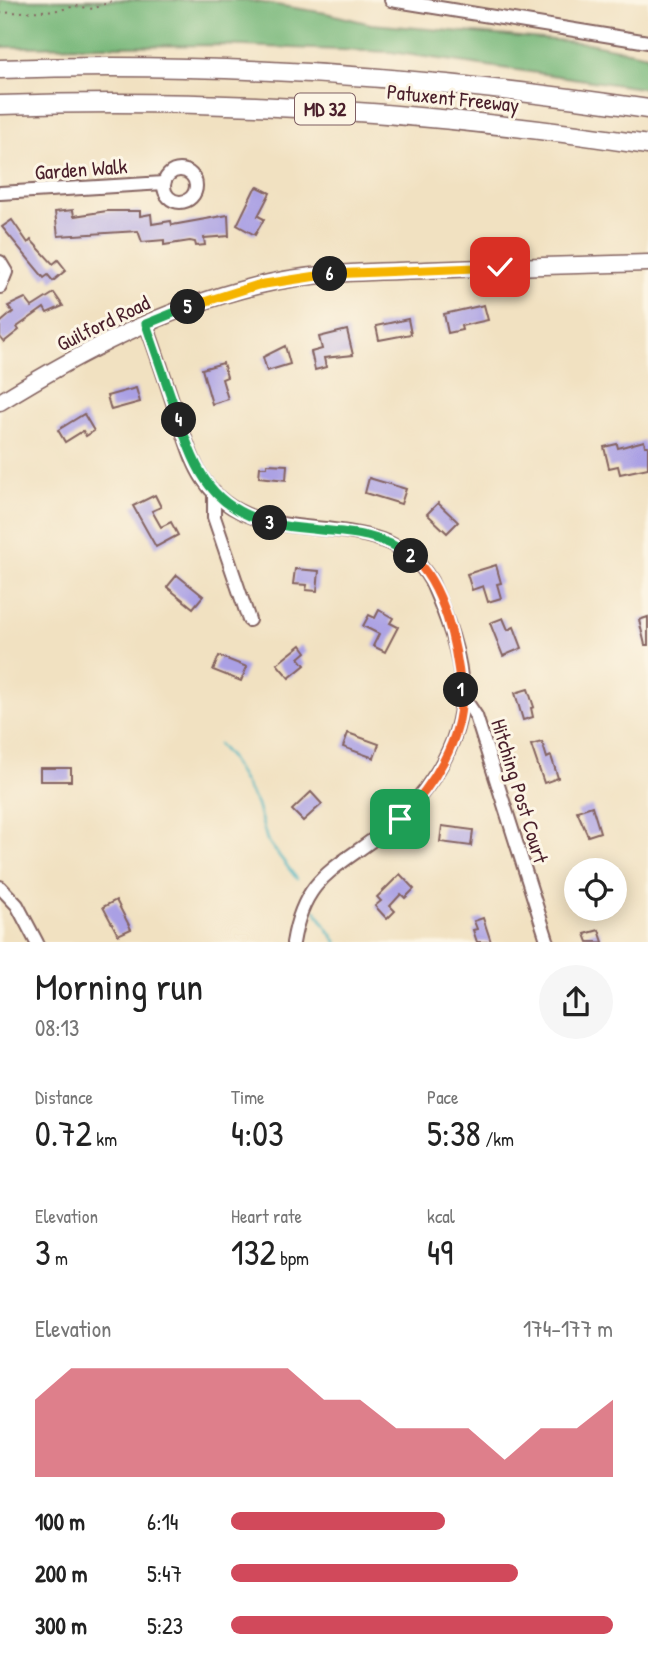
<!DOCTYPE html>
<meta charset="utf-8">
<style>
body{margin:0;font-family:"Patrick Hand",sans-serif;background:#f6f6f6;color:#222;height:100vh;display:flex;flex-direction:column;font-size:26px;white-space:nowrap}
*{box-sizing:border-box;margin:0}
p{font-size:23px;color:#767676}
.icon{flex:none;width:38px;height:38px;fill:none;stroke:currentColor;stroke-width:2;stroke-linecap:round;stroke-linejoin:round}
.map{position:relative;height:942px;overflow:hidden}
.drawer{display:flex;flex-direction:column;background:#fff;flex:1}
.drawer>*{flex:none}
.buttons{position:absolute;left:564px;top:858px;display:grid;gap:14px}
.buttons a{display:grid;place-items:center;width:63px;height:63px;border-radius:50%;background:#fff;box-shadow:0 4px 18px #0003;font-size:35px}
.pin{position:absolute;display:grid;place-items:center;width:60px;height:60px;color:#fff;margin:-30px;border-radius:14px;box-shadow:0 4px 10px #0006}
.km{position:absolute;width:35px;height:35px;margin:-18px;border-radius:50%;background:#222;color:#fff;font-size:19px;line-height:35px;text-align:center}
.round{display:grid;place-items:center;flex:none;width:74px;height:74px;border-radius:37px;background:#f6f6f6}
.headline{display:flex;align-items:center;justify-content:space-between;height:119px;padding:0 35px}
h1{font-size:38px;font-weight:600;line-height:52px}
.metrics{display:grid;grid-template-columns:repeat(3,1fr);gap:10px;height:119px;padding:7px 35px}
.metrics div{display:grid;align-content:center}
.metrics b{font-size:35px;font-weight:600}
.metrics small{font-size:19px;font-weight:400}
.metrics p{font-size:19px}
.chart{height:196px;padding:14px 35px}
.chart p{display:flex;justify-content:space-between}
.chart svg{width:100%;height:126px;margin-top:7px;fill:#d1495b;opacity:.7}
ul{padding:0 35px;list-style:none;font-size:23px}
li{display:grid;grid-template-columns:112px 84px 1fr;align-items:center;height:52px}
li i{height:18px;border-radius:9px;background:#d1495b}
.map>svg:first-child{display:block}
.forest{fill:#78b87a;stroke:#616c52;stroke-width:2}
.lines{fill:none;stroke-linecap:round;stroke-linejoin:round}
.stream{stroke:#43b2bf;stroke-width:2.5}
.building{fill:#aaa0e4}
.minor-casing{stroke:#846360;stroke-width:16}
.major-casing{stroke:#846360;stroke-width:19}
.highway-casing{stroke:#846360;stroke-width:21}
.path{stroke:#846360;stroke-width:2;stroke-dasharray:2 5;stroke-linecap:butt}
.minor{stroke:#fff;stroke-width:12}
.major{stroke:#fff;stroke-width:16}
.highway{stroke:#fff;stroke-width:18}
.split-1-casing{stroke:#fff;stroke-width:14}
.split-2-casing{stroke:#fff;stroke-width:14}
.split-3-casing{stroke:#fff;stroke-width:14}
.split-4-casing{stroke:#fff;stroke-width:14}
.split-5-casing{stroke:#fff;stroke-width:14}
.split-6-casing{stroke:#fff;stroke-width:14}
.split-7-casing{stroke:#fff;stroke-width:14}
.split-1{stroke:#f0652b;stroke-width:9}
.split-2{stroke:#f0652b;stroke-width:9}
.split-3{stroke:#22a559;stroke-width:9}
.split-4{stroke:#22a559;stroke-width:9}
.split-5{stroke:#22a559;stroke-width:9}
.split-6{stroke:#f5b400;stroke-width:9}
.split-7{stroke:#f5b400;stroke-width:9}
.labels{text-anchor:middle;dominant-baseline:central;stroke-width:6;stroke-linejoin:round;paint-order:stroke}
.shield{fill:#fcf5e5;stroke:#7f5f63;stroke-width:2}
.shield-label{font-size:19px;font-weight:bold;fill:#4a1f2b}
.street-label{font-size:21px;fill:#4a1f2b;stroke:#fcf5e5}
</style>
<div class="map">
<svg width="648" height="943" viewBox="0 0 648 943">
<rect width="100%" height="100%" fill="#fcf5e5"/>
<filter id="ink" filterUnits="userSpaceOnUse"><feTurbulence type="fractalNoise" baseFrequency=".0143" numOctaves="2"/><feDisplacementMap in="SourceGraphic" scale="14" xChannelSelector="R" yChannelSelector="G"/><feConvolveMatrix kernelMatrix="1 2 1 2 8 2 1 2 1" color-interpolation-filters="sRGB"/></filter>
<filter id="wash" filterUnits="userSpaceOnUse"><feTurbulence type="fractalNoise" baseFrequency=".00686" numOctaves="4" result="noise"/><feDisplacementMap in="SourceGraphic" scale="28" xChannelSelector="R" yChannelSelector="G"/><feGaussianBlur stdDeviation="1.57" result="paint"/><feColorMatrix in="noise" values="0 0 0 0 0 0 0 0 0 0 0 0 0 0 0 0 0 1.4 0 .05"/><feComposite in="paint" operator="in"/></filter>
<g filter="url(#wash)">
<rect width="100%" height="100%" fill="#f1e1c1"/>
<path class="forest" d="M 0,0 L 245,0 L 326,13 L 371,24 L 588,43 L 648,55 L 648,89 L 391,52 L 219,45 L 0,47 Z"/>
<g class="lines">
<g class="stream">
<path d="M 218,744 L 230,758 L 257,805 L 267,840 L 297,879"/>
<path d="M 315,910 L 337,943"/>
</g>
</g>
<g id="blocks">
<g class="building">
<path d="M 258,187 L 270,193 L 258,216 L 264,219 L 255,235 L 237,225 L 254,190 Z"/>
<path d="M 73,210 L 74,216 L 107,211 L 140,211 L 140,216 L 151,214 L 152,224 L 171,221 L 172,225 L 228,215 L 229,236 L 204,238 L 205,245 L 196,246 L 195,242 L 190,241 L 164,245 L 164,240 L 142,242 L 138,231 L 58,236 L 55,212 Z"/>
<path d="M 12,220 L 28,243 L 31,240 L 53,264 L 58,260 L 66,270 L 53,281 L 48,275 L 44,278 L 2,227 Z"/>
<path d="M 54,293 L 63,306 L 47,313 L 44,308 L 17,327 L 19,330 L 4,342 L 0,337 L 0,323 L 13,312 L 8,306 L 25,298 L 32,307 Z"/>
<path d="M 484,305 L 488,320 L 461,326 L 462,330 L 448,333 L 444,314 Z"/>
<path d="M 408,319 L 411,334 L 379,340 L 376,326 Z"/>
<path d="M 347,330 L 353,355 L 324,358 L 326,367 L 315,370 L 311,352 L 322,349 L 319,337 Z"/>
<path d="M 285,346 L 290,364 L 267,371 L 263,357 Z"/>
<path d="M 223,363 L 227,377 L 222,379 L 228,399 L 212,404 L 202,369 Z"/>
<path d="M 136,388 L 140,402 L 111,410 L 107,396 Z"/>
<path d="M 84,414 L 94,431 L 86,436 L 83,431 L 65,442 L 58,430 Z"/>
<path d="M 644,441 L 645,446 L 648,446 L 648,468 L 620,474 L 618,466 L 609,468 L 604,447 L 617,444 L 618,448 Z"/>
<path d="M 267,464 L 287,465 L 286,480 L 259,477 L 260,467 L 267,467 Z"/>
<path d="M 369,478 L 406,489 L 401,504 L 365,493 Z"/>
<path d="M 155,495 L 161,507 L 152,511 L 161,527 L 171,522 L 178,535 L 156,547 L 133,506 Z"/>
<path d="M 438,503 L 458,522 L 447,533 L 427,514 Z"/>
<path d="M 496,565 L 501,583 L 497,584 L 501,598 L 488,602 L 483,586 L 472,590 L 467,574 Z"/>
<path d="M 295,569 L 319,571 L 317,591 L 306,590 L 307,585 L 293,584 Z"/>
<path d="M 177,575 L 203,596 L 193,608 L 167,587 Z"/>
<path d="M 379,610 L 393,618 L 390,623 L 398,627 L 385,652 L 373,646 L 379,634 L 363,626 L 369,615 L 375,618 Z"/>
<path d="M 648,617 L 648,645 L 645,645 L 639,620 Z"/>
<path d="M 503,618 L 508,630 L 514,627 L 522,648 L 503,656 L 490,623 Z"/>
<path d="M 301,645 L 306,652 L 299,658 L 305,665 L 289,678 L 277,664 Z"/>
<path d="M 219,656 L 247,667 L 241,681 L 213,670 Z"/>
<path d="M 528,689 L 534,707 L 531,708 L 533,717 L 523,720 L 515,693 Z"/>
<path d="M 348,733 L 379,744 L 374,758 L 343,747 Z"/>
<path d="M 542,742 L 547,758 L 551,756 L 558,778 L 544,783 L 531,745 Z"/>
<rect x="40" y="768" width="31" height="13"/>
<path d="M 311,792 L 322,804 L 303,821 L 292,810 Z"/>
<path d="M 592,806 L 600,832 L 588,836 L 577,811 Z"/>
<path d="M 442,826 L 473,830 L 471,846 L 440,842 Z"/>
<path d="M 400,874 L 414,889 L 405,898 L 401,894 L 390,906 L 395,911 L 387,919 L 375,906 L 381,901 L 377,897 Z"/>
<path d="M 116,900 L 131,929 L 118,935 L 103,907 Z"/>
<path d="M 483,918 L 491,942 L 477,942 L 473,930 L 477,929 L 474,921 Z"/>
<path d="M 599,930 L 603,942 L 588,942 L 585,934 Z"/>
</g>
</g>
</g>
<g filter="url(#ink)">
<use href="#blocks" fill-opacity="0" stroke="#846360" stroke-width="2"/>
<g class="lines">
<g class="minor-casing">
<g id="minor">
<path d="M 391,0 L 648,42"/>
<circle cx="180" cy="186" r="16"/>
<path d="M 0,193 L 164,183"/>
<path d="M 0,262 L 6,272 L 0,287"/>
<path d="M 146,324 C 157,354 167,385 177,415 C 185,436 191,461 203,479 C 256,561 383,495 431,581 C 446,615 462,656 462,693 C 462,747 423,801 383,832 C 335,870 304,876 293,943"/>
<path d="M 214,492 L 214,517 L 249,620"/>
<path d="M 462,695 L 476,716 L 548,943"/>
<path d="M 0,887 L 17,905 L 37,943"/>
</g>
</g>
<g class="major-casing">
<path id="major" d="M 0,402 C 79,353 165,308 256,286 C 311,272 368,272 425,270 C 499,267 574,265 648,263"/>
</g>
<g class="highway-casing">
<g id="highway">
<path d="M 0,69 C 217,61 434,77 648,109"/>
<path d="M 0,105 C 217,97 433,112 648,145"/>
</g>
</g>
<path class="path" d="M 0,13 L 60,10 L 76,6 L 93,9 L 114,0"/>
<use href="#minor" class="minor"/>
<use href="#major" class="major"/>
<use href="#highway" class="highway"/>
</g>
</g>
<g class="lines" filter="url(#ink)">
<g class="split-1-casing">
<path id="split-1" d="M 400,819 C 432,788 465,737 461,690"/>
</g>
<g class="split-2-casing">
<path id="split-2" d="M 411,556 C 445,584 457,648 461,690"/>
</g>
<g class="split-3-casing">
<path id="split-3" d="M 270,523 C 318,535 369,524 411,556"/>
</g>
<g class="split-4-casing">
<path id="split-4" d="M 179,420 C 197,473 212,508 270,523"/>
</g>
<g class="split-5-casing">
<path id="split-5" d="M 179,420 L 146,324 L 188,307"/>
</g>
<g class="split-6-casing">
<path id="split-6" d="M 188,307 L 258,285 L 330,274"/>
</g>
<g class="split-7-casing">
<path id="split-7" d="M 330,274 L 500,267"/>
</g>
<use href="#split-1" class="split-1"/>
<use href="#split-2" class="split-2"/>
<use href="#split-3" class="split-3"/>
<use href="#split-4" class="split-4"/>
<use href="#split-5" class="split-5"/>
<use href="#split-6" class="split-6"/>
<use href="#split-7" class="split-7"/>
</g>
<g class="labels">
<rect class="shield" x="295" y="93.5" width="60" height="31" rx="5"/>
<g class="shield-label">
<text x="325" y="109">MD 32</text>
</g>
<g class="street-label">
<text transform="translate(453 98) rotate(6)">Patuxent Freeway</text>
<text transform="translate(81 169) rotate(-4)">Garden Walk</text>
<text transform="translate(103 323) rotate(-26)">Guilford Road</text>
<text transform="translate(520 791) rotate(73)">Hitching Post Court</text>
</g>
</g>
</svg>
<div class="buttons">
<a><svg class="icon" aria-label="locate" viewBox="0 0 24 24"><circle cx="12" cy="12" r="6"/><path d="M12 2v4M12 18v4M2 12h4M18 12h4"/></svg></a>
</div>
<div class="pin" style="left:400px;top:819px;background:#1e9e55"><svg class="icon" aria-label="arrive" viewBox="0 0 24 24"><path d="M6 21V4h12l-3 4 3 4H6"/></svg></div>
<div class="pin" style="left:500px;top:267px;background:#d93025"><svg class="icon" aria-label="check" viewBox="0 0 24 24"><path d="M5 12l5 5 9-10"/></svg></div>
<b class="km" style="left:461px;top:690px">1</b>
<b class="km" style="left:411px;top:556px">2</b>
<b class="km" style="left:270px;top:523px">3</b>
<b class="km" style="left:179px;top:420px">4</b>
<b class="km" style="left:188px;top:307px">5</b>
<b class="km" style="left:330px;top:274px">6</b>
</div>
<section class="drawer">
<div class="headline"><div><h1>Morning run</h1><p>08:13</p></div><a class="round"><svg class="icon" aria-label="share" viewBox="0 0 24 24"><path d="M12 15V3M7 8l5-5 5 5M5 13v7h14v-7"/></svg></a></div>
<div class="metrics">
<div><p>Distance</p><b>0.72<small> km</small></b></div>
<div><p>Time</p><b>4:03</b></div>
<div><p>Pace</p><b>5:38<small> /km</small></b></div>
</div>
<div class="metrics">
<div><p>Elevation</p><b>3<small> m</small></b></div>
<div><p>Heart rate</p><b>132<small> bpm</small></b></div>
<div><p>kcal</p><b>49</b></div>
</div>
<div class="chart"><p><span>Elevation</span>174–177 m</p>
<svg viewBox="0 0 160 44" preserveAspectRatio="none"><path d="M0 44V17L10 6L20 6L30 6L40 6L50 6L60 6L70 6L80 17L90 17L100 27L110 27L120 27L130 38L140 27L150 27L160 17V44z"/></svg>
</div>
<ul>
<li><b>100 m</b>6:14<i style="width:56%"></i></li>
<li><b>200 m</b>5:47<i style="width:75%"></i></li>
<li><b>300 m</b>5:23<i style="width:100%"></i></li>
</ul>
</section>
